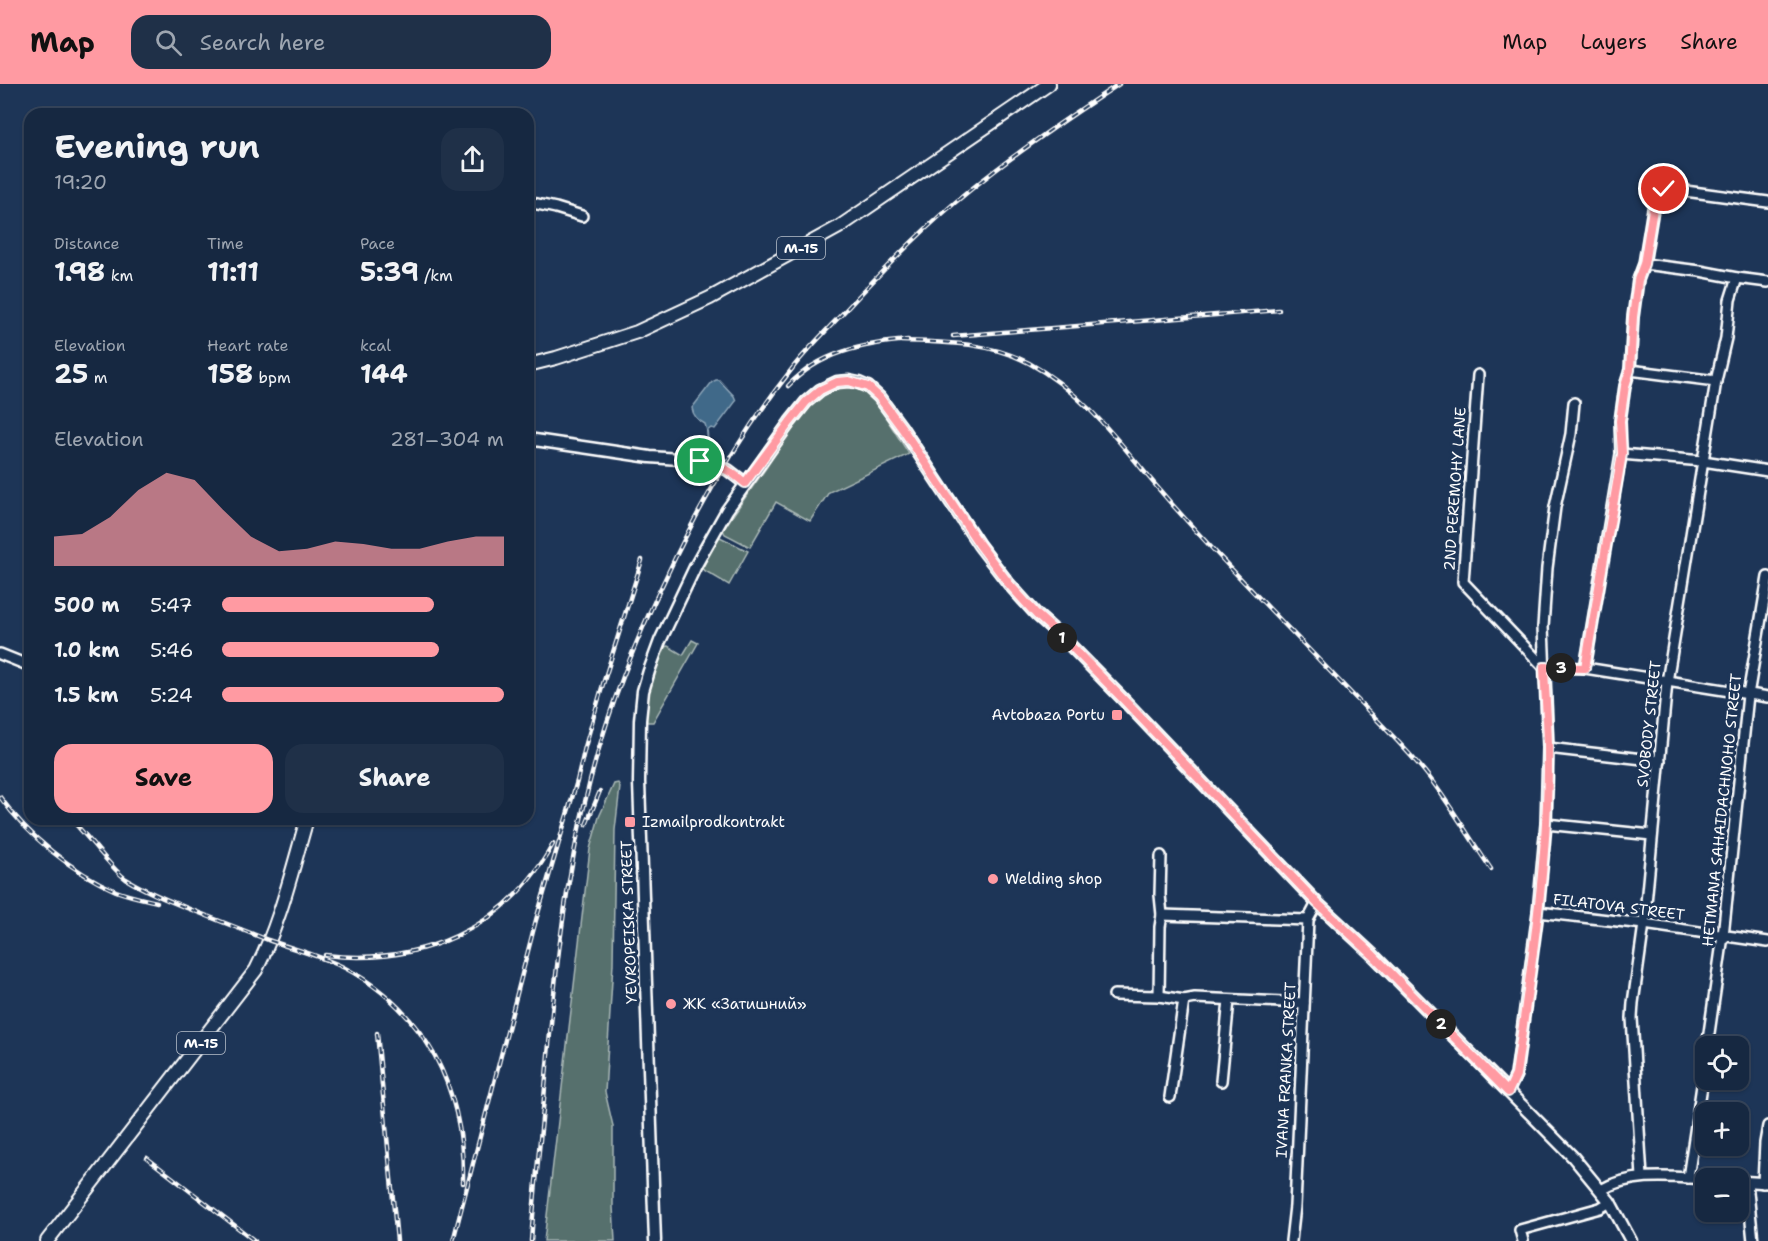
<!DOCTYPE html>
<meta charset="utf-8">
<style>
body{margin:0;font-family:"Shantell Sans",sans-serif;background:#1f3048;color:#f1f3f6;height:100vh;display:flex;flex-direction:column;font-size:22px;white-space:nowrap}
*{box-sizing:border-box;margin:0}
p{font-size:20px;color:#9ea6b1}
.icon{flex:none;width:33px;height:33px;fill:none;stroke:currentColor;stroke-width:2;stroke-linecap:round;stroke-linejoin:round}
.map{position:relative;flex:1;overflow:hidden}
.panel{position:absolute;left:24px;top:24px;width:510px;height:717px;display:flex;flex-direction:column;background:#162841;border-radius:18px;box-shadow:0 2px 4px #0004,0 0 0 2px #35445a}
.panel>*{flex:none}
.controls{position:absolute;left:1695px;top:952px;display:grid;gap:12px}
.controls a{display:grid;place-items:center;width:54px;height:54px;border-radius:12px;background:#162841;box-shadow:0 2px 4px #0004,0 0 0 2px #35445a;font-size:30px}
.pin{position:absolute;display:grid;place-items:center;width:51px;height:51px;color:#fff;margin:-26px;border:3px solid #fff;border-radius:50%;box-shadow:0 2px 6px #0007}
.km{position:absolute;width:30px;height:30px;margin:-15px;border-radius:50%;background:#222;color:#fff;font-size:16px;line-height:30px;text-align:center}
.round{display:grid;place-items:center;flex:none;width:63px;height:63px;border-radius:18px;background:#1f3048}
.head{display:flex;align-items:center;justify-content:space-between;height:102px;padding:0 30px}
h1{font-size:33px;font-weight:700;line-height:45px}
.stats{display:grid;grid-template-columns:repeat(3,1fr);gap:9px;height:102px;padding:6px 30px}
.stats div{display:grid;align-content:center}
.stats b{font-size:26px;font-weight:700}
.stats small{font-size:16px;font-weight:400}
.stats p{font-size:16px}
.chart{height:168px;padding:12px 30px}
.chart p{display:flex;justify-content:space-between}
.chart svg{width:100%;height:108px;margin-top:6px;fill:#ff9aa2;opacity:.7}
.action{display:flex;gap:12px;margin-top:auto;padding:12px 30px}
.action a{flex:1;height:69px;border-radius:18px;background:#ff9aa2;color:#111;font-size:24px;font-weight:700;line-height:69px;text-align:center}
.action a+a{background:#1f3048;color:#f1f3f6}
ul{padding:0 30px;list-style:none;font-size:20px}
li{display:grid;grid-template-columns:96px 72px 1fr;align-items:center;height:45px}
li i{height:15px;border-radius:8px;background:#ff9aa2}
header{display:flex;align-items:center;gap:36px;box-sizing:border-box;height:84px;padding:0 30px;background:#ff9aa2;color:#111}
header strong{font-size:28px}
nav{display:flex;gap:33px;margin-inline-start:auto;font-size:21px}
.search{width:420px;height:54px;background:#1f3048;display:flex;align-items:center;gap:15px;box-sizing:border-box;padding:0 21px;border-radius:18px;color:#9ea6b1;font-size:22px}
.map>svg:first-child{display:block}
.green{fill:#56706d;stroke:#aab8b6;stroke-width:1.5}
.water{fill:#416989;stroke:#8da5b8;stroke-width:1.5}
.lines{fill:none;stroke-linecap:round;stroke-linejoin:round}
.stream{stroke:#8da5b8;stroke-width:2}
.minor-casing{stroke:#fff;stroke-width:14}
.major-casing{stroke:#fff;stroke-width:15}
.highway-casing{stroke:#fff;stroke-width:16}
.minor{stroke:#1d3557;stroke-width:9}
.major{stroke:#1d3557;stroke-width:10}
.highway{stroke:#1d3557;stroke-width:12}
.rail-casing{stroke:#fff;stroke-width:4.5}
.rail{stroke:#1d3557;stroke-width:2;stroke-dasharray:7;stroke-linecap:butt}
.route-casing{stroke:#fff;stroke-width:12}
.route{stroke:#ff9aa2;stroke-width:8}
.poi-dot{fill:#ff9aa2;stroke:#1d3557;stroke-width:2}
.labels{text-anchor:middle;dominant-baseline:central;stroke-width:6;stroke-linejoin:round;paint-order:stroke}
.shield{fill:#1d3557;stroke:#bbc2cd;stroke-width:1.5}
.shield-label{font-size:14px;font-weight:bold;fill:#fff}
.street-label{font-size:15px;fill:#fff;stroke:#1d3557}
.poi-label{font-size:15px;fill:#fff;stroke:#1d3557;text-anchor:start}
</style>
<header>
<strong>Map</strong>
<div class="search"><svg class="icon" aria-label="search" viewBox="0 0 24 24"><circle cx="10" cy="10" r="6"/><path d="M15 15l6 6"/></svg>Search here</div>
<nav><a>Map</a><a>Layers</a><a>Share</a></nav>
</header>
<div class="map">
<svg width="1768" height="1157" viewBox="0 0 1768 1157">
<rect width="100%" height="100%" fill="#1d3557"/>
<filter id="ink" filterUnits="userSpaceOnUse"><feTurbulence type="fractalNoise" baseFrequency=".0167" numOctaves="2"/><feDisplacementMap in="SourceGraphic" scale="12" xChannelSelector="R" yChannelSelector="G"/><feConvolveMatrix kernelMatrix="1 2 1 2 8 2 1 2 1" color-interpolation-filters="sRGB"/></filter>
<g filter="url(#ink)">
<g class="green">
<path d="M 842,302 C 868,301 876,318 888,337 C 895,348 902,359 909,370 L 829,408 L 810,437 L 776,418 L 750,463 L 725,450 L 723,446 C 737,425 752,404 766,384 C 787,353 805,316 842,302 Z"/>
<path d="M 720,453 L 748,467 L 729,501 L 702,485 L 717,455 Z"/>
<path d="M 692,556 L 698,559 L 653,638 L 647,638 C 641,616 655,583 664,563 L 668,562 L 683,571 Z"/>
<path d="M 618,699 L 620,703 L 615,746 L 613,880 L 605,1008 L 613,1042 L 613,1123 L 615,1157 L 544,1157 L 590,765 L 599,733 L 614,700 Z"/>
</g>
<path class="water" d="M 716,296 L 719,296 L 734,312 L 736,317 L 715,345 L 711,344 L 707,347 L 705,340 C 699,337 693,332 692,324 L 712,298 Z"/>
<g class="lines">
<path class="stream" d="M 707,347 L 709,375"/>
<g class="minor-casing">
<g id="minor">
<path d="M 528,118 L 556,124 L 582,132"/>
<path d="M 1644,180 L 1700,187 L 1737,194 L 1768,198"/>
<path d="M 1630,286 L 1716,297"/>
<path d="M 1478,291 L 1463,498 L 1544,583"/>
<path d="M 1621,370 L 1703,377 L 1768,387"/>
<path d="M 0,570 L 30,582"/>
<path d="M 1544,583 L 1585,584 L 1768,613"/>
<path d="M 1585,584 L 1621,370 L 1620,337 L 1625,302 L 1630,286 L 1633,233 L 1638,196 L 1644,180 L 1655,113 L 1660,107 L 1670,105 L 1768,118"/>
<path d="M 1548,664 L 1660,677"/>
<path d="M 1546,740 L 1652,751"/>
<path d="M 1538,828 L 1644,840 L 1768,858"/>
<path d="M 1162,831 L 1308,836"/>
<path d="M 1114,911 L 1159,912 L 1184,916 L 1195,914 L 1304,919"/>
<path d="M 1159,912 L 1160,843 L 1162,831 L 1160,811 L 1161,772"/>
<path d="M 1707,963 L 1723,852 L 1748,611 L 1768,493"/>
<path d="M 1221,997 L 1229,916"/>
<path d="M 1508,1008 L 1516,991 L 1538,828 L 1546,740 L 1548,664 L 1543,543 L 1547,484 L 1555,423 L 1571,350 L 1574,319"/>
<path d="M 1170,1013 L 1184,916"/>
<path d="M 1642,1093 L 1632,934 L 1633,919 L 1644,840 L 1667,598 L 1716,297 L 1726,254 L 1730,216 L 1737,194"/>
<path d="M 1688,1094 L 1706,975"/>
<path d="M 1738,1097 L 1768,1099"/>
<path d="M 1747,1098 L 1753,1157"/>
<path d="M 1763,1099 L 1765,1059 L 1768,1042"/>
<path d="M 1601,1106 C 1632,1088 1671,1093 1706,1095"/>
<path d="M 1291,1157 L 1295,1122 L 1308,836 L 1317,819"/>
<path d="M 1523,1157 L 1520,1146 L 1600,1124 L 1610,1118"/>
</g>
</g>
<g class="major-casing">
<g id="major">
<path d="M 528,355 L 650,373 L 709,377 L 728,386 L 745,399"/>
<path d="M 655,1157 L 639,698 L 640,636 L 643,607 L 649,587 L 660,557 L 696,481 L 727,426 L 790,338 L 806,318 L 820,306 L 837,298 L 849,297 L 859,299 L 868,303 L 879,313 L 902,344 L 979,461 L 1009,500 L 1037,531 L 1066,557 L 1122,614 L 1317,819 L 1373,871 L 1573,1073 L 1610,1118 L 1631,1157"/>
</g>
</g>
<g class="highway-casing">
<g id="highway">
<path d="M 528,281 L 556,274 L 637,248 L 710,214 L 839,143 L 1049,0"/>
<path d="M 47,1157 L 256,886 C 280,839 292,786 307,735"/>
</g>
</g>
<use href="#minor" class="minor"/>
<use href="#major" class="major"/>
<use href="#highway" class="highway"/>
<g class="rail-casing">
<g id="rail">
<path d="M 953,252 L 1279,226"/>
<path d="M 901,257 C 946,258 989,258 1029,279 C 1093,314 1131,376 1179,428 C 1233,489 1291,546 1347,605 C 1373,632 1401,659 1425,688 C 1449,718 1469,753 1491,785"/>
<path d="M 788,302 C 820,268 863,260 908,256"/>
<path d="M 0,713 C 29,753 71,787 116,807 C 129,812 144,815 157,818"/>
<path d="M 71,735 C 80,745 89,755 98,766 C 107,776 115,787 126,795 C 147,808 169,817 192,826 C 217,836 243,846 268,856 C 294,865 321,872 345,884 C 383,904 414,935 435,972 C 456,1012 464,1054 463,1099"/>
<path d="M 586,741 L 600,707"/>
<path d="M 325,871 C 419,882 506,846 553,760"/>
<path d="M 377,949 L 397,1157"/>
<path d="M 147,1074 L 255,1157"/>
<path d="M 453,1157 L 536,836 L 577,697 L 585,663 L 603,600 L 642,476"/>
<path d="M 531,1157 C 535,1102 541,1048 546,993 C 554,903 563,811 584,722 C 602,642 631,565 667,491 C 702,416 743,346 795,281 C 814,258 835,238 855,216 C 891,178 928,140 969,107 C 1017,68 1067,34 1119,0"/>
</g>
</g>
<use href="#rail" class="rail"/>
</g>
</g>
<g class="lines" filter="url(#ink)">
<g class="route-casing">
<path id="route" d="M 700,377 C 717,378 732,388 745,399 L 790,338 L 806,318 L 820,306 L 837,298 L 849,297 L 868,303 L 879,313 L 902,344 L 979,460 L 1009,500 L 1037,531 L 1066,557 L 1122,614 L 1317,819 L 1373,871 L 1508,1008 L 1516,991 C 1531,883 1549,774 1548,665 C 1548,638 1545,610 1544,583 L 1585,584 L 1622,370 L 1620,337 L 1625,302 L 1630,286 L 1633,233 L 1638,196 L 1644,180 L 1655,113 L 1658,109 L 1664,105"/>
</g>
<use href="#route" class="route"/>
</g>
<g class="poi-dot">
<rect x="1111" y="625" width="12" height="12" rx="3"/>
<rect x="624" y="732" width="12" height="12" rx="3"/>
<circle cx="993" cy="795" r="6"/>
<circle cx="671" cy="920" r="6"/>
</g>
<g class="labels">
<g class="shield">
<rect x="777" y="153" width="48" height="22" rx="4.5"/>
<rect x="177" y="948" width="48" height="22" rx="4.5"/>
</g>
<g class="shield-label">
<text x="801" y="164">М-15</text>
<text x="201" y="959">М-15</text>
</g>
<g class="street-label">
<text transform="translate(1455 405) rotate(-86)">2ND PEREMOHY LANE</text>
<text transform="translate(1649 640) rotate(-84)">SVOBODY STREET</text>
<text transform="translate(1722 726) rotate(-84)">HETMANA SAHAIDACHNOHO STREET</text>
<text transform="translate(1619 823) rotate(7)">FILATOVA STREET</text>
<text transform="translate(629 838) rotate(-92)">YEVROPEISKA STREET</text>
<text transform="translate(1286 986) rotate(-87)">IVANA FRANKA STREET</text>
</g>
<g class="poi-label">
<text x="1105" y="631" text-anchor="end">Avtobaza Portu</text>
<text x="642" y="738">Izmailprodkontrakt</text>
<text x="1005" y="795">Welding shop</text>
<text x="683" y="920">ЖК «Затишний»</text>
</g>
</g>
</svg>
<div class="controls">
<a><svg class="icon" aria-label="locate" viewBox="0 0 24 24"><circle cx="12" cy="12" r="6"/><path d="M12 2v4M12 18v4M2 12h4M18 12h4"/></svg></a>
<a>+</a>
<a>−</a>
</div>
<div class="pin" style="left:700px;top:377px;background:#1e9e55"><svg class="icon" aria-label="arrive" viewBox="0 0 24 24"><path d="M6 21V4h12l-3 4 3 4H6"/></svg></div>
<div class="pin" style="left:1664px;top:105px;background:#d93025"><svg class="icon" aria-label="check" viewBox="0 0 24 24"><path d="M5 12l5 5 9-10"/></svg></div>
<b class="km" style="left:1062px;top:554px">1</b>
<b class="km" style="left:1441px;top:940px">2</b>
<b class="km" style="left:1561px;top:584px">3</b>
<section class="panel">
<div class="head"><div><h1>Evening run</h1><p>19:20</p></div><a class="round"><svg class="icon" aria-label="share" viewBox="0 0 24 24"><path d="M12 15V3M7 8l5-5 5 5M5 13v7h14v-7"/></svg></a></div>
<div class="stats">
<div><p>Distance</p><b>1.98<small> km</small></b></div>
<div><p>Time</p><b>11:11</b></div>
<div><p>Pace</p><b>5:39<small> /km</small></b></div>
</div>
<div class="stats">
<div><p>Elevation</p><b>25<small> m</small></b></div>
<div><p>Heart rate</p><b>158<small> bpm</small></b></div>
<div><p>kcal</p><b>144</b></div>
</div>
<div class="chart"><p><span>Elevation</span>281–304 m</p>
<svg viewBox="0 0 160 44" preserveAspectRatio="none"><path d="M0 44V32L10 31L20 24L30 13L40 6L50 9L60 21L70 32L80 38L90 37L100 34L110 35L120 37L130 37L140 34L150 32L160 32V44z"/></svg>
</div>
<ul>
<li><b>500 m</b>5:47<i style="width:75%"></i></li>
<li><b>1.0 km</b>5:46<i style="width:77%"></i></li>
<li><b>1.5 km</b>5:24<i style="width:100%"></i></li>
</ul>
<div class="action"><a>Save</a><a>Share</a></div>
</section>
</div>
